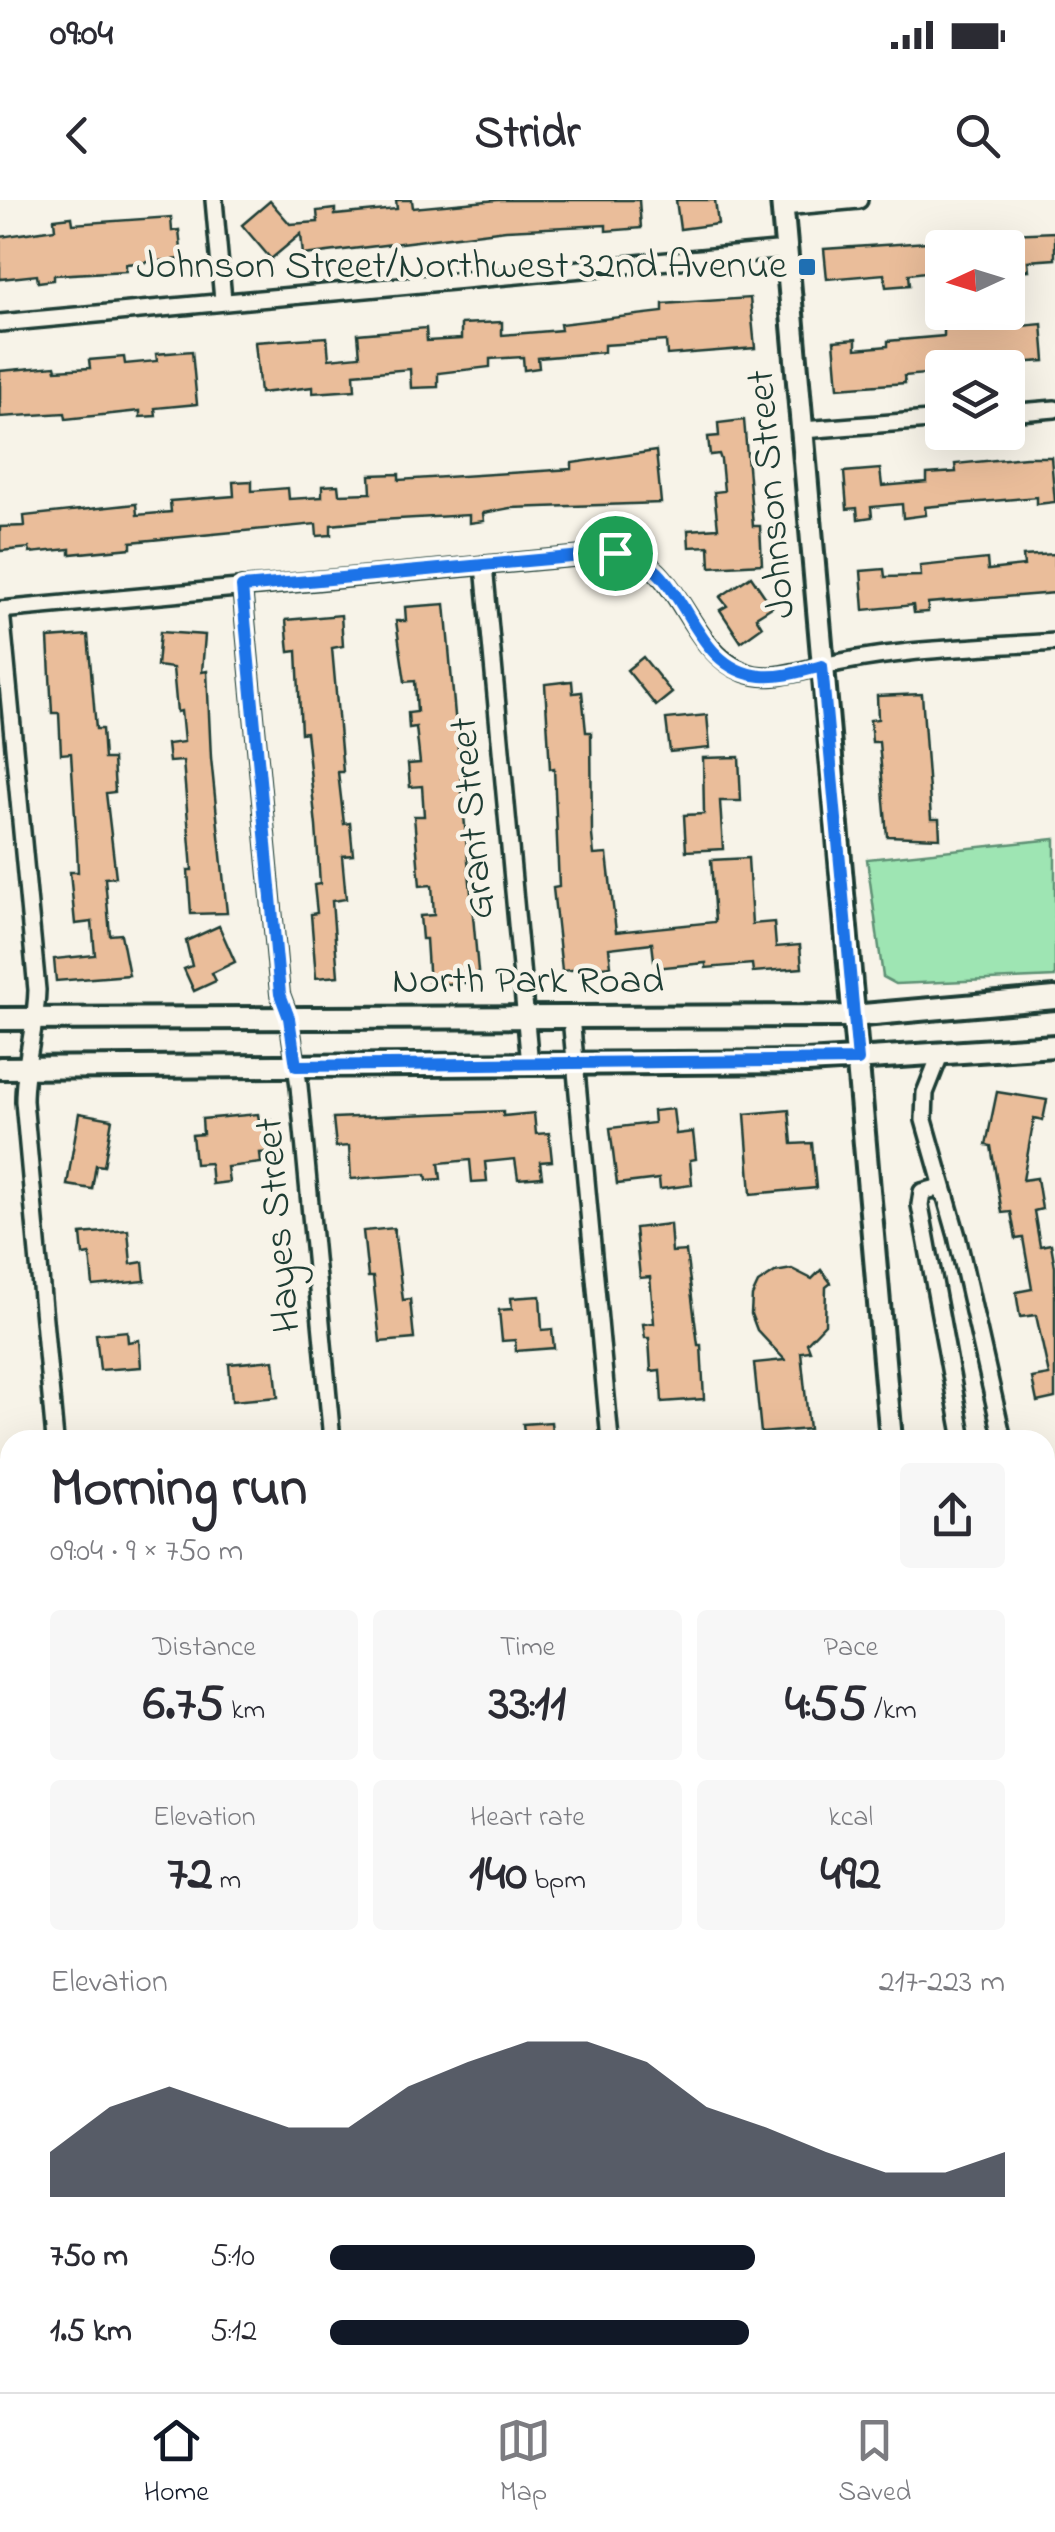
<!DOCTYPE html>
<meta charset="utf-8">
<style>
body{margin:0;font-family:"Indie Flower",sans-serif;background:#f7f7f7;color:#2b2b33;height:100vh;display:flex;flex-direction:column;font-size:38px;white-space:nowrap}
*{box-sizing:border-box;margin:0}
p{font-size:32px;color:#7c7c81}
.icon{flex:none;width:55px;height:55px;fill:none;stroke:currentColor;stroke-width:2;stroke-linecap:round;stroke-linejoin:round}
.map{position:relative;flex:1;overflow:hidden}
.panel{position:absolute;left:0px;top:1230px;width:1055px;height:962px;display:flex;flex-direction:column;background:#fff;border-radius:30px 30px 0 0;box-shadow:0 10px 40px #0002}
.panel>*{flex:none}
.needle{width:65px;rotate:266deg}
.buttons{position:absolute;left:925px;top:30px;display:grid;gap:20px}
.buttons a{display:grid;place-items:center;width:100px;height:100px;border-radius:10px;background:#fff;box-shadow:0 10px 40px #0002;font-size:50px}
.pin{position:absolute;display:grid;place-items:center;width:85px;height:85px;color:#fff;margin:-42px;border:5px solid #fff;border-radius:50%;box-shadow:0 2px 10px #0007}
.round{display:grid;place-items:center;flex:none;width:105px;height:105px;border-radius:10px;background:#f7f7f7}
.headline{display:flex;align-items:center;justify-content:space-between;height:170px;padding:0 50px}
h1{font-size:55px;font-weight:700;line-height:75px}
.stats{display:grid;grid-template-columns:repeat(3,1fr);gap:15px;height:170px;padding:10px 50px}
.stats div{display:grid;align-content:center;border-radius:10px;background:#f7f7f7;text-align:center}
.stats b{font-size:50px;font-weight:700}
.stats small{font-size:28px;font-weight:400}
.stats p{font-size:28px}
.chart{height:280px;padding:20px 50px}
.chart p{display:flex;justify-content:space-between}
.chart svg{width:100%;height:180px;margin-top:10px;fill:#111827;opacity:.7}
ul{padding:0 50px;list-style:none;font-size:32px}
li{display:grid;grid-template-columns:160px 120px 1fr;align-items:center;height:75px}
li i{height:25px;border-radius:12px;background:#111827}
.status{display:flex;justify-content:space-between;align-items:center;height:70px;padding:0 50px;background:#fff;direction:ltr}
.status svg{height:28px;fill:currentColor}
header{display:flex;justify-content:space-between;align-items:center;height:130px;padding:0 50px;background:#fff;font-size:45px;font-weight:700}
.tab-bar{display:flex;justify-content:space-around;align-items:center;height:140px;border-top:2px solid #e1e1e2;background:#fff;font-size:28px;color:#7c7c81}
.tab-bar a{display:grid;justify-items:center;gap:5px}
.tab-bar .selected{color:#111827}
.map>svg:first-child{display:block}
.green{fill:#9ee5b3;stroke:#5e9174;stroke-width:2.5}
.building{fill:#eabd9a;stroke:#1f3d34;stroke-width:2.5}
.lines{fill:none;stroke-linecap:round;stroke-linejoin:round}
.street-casing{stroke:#1f3d34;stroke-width:22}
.secondary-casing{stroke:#1f3d34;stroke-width:28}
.street{stroke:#f7f3e8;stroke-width:15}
.secondary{stroke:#f7f3e8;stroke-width:20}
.route-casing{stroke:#fff;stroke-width:20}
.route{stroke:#1a73e8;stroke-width:12}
.poi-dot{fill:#1f6fb2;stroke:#f7f3e8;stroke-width:4}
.labels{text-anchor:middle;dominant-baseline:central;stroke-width:9;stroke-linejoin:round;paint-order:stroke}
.poi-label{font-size:40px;fill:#1f3d34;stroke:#f7f3e8;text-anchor:end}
.street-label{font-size:40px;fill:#1f3d34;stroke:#f7f3e8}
</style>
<div class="status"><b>09:04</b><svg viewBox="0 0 49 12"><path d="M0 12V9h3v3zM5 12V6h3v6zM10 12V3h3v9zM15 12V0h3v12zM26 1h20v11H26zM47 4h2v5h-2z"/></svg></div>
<header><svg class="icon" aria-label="back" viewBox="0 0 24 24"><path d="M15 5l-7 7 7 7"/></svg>Stridr<svg class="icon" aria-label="search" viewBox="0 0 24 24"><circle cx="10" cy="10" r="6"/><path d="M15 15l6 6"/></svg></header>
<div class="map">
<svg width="1055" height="2192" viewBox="0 0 1055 2192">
<rect width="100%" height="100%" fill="#f7f3e8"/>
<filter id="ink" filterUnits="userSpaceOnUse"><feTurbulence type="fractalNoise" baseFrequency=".01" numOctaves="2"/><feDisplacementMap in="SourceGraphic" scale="20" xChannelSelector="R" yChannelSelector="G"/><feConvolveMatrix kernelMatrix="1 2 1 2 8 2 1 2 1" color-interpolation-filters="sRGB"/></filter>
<g filter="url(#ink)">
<path class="green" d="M 1055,639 L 1055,777 L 896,784 L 883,777 L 867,659 Z"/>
<g class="building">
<path d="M 396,0 L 412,0 L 413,8 L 498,0 L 639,0 L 641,28 L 606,31 L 606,25 L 506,30 L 303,55 L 301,34 L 271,59 L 242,25 L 270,1 L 290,24 L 318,22 L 317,11 L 335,9 L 335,15 L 397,9 Z"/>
<path d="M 676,0 L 715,0 L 718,24 L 680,29 Z"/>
<path d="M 72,17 L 73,24 L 171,17 L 172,31 L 179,30 L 182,59 L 126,64 L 126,71 L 54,75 L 54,80 L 38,82 L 37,75 L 0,79 L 0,37 L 55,29 L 54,19 Z"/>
<path d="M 1055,32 L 1055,59 L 1028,61 L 1029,70 L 1008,71 L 1008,34 Z"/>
<path d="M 942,41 L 942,70 L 909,74 L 910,85 L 886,87 L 884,74 L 827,79 L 824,49 Z"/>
<path d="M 750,98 L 755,148 L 667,155 L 666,141 L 604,145 L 604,152 L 538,158 L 539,168 L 524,170 L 523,157 L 490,159 L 490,167 L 438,173 L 438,187 L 411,188 L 410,169 L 354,174 L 355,190 L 313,193 L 313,187 L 260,193 L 255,142 L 327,137 L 329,159 L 360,156 L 358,134 L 426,128 L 427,141 L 461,139 L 461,124 L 502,122 L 502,135 L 561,130 L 560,124 L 663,112 L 663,104 Z"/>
<path d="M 1010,123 L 1011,127 L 1042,124 L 1045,161 L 934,168 L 935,173 L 904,176 L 905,183 L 838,188 L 834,141 L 856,139 L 856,149 L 888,146 L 888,141 L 944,136 L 944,126 Z"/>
<path d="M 192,151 L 197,204 L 155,208 L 156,216 L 140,217 L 140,211 L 66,219 L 65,213 L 0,217 L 0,171 L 55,166 L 56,170 L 90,168 L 89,160 L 124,157 L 125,164 L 157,161 L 156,154 Z"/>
<path d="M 744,220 L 753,326 L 760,326 L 762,364 L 710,367 L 709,346 L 689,347 L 688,330 L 718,328 L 714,292 L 724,291 L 721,260 L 719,254 L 710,255 L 708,237 L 719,236 L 718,223 Z"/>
<path d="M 656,251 L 661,303 L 510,308 L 483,313 L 484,321 L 469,323 L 469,315 L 380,320 L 331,325 L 331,335 L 317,336 L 316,324 L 131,342 L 131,348 L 70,354 L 70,349 L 30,353 L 29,348 L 0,351 L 0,327 L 25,326 L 24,316 L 136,304 L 137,315 L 171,312 L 170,301 L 234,296 L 233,282 L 252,281 L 252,291 L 288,288 L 289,299 L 322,297 L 322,286 L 338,285 L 339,294 L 371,293 L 370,275 L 399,274 L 399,280 L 572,269 L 572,263 Z"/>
<path d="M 1026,257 L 1051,257 L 1055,302 L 1037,304 L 1037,297 L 925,307 L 926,315 L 903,318 L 902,304 L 871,307 L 872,317 L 858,319 L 857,308 L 847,309 L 844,272 L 880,269 L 882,286 L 927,282 L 927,274 L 956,272 L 955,264 Z"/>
<path d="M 1055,354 L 1055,393 L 928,403 L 928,412 L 914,413 L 913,405 L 864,410 L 861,371 L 884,369 L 885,377 L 921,376 L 920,366 L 987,359 L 988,370 L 1024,366 L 1023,356 Z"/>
<path d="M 751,376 L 772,407 L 756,417 L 762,427 L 741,442 L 720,410 L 727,406 L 720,397 Z"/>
<path d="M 445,404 L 479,782 L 429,785 L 426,739 L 422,739 L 420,716 L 434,715 L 432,685 L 420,686 L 414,616 L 424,616 L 422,586 L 410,587 L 408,564 L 420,563 L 416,527 L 409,528 L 408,513 L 417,512 L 415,481 L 405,482 L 396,421 L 406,421 L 405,407 Z"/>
<path d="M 341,415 L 343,446 L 332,448 L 343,572 L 338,572 L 344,624 L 350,623 L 353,655 L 342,656 L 346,699 L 332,701 L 338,776 L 316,778 L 311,714 L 317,713 L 314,685 L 320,684 L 316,626 L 306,532 L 301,533 L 297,451 L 289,452 L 286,420 Z"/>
<path d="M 160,432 L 205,435 L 202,472 L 207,471 L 211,558 L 227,713 L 191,714 L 188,670 L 192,670 L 183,561 L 169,562 L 167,544 L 184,542 L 181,511 L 177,512 L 173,468 L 157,466 Z"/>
<path d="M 88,435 L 96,529 L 102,529 L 104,559 L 113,559 L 115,592 L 106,593 L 116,677 L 105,678 L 110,735 L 121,734 L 129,775 L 56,781 L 54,759 L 95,755 L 92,722 L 75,724 L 70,672 L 78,672 L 77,648 L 71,553 L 61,554 L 59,513 L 52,513 L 48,438 Z"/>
<path d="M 643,457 L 672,493 L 656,506 L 627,470 Z"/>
<path d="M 572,481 L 573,493 L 582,492 L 586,532 L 591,532 L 592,635 L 594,655 L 607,654 L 616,732 L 715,722 L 711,660 L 748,658 L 752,724 L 774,722 L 776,747 L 800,745 L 802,768 L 753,772 L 752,764 L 706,768 L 706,763 L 655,768 L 652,743 L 609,748 L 611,766 L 562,771 L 553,688 L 559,687 L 554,568 L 550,569 L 545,484 Z"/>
<path d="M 922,494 L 931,619 L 939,619 L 940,638 L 887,636 L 879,542 L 872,542 L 870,520 L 878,519 L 877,496 Z"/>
<path d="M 707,515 L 710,548 L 670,552 L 666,519 Z"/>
<path d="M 739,557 L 741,601 L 720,601 L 723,649 L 686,651 L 684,615 L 704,614 L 703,558 Z"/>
<path d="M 219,726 L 235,762 L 212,773 L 216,781 L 194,791 L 184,769 L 192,766 L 186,741 Z"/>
<path d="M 997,892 L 1047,900 L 1043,920 L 1034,918 L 1023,980 L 1037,978 L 1042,1009 L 1034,1011 L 1040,1046 L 1051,1044 L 1055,1067 L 1055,1198 L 1037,1202 L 1032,1178 L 1049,1175 L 1036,1115 L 1020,1117 L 1016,1092 L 1032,1089 L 1023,1038 L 1016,1039 L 1011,1012 L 1002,1013 L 991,946 L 986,945 Z"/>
<path d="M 673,909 L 676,934 L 693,932 L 696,959 L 690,960 L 692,985 L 660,989 L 659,979 L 617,984 L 610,928 L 654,923 L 653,911 Z"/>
<path d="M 789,910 L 792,944 L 812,943 L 816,988 L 751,994 L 745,914 Z"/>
<path d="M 503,911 L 503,916 L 534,913 L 536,934 L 549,933 L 552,961 L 540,962 L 542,977 L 518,979 L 515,959 L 485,962 L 487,981 L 472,982 L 470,960 L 439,963 L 441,979 L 427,980 L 426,974 L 351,979 L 349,946 L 336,947 L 333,918 Z"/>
<path d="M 79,913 L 112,919 L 104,966 L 96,965 L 92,989 L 67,985 Z"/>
<path d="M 258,914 L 259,921 L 271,920 L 274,952 L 260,953 L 261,963 L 227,967 L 229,982 L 212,984 L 210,963 L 195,964 L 192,935 L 203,934 L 202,919 Z"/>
<path d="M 670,1024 L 672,1052 L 686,1051 L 698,1145 L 701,1145 L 704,1199 L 662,1202 L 660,1170 L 651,1171 L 649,1138 L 645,1138 L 643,1124 L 654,1123 L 650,1077 L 640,1078 L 635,1028 Z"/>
<path d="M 394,1028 L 403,1100 L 410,1099 L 414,1139 L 380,1142 L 373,1077 L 368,1077 L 363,1031 Z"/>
<path d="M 128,1030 L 131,1064 L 143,1062 L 145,1081 L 93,1086 L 90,1054 L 83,1055 L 81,1034 Z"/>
<path d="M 792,1069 L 812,1079 L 821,1070 L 831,1083 L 826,1087 L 825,1124 L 807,1143 L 810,1151 L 801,1152 L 809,1229 L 761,1233 L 754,1163 L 785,1160 L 757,1130 L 751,1114 L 752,1096 L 758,1083 L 775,1072 Z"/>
<path d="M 540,1096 L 542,1130 L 552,1129 L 554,1148 L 516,1151 L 515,1140 L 502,1141 L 499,1110 L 512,1109 L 511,1098 Z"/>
<path d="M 127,1131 L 128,1142 L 139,1140 L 141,1167 L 100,1170 L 96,1134 Z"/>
<path d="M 274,1160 L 278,1197 L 232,1201 L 229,1164 Z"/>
<path d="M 551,1222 L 553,1240 L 525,1240 L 523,1224 Z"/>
</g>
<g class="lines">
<g class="street-casing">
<g id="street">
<path d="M 214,0 L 223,100"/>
<path d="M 783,7 L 859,0"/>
<path d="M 0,123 L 787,50"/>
<path d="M 1008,213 L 1055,209"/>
<path d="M 803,230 L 942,219"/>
<path d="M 484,365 L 530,865"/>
<path d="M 242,387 L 280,794 L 289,818 L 299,886 L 332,1240"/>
<path d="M 0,410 L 615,353 C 681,356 683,448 744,472 C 768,482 795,472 819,467 C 896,448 976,448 1055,442"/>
<path d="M 1,410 L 37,790 C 36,828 24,863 24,901 L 55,1240"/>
<path d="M 571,817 L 610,1240"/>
<path d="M 940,855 L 925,893 L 924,920 L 957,1036 L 1003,1240"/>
<path d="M 946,996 L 937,988 L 922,992 L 920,1005 L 963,1240"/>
<path d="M 1045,1376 L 1055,1406"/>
<path d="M 1045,1518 L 1055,1540"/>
<path d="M 1045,2104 L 1055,2116"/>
<path d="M 144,2182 L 144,2192"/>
</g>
</g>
<g class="secondary-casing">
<g id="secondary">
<path d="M 782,0 C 817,414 855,827 891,1240"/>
<path d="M 0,819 L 852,816 L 1055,798"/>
<path d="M 0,868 L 807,862 L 1055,846"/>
<path d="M 1045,1665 L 1055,1664"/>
<path d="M 0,1762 L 10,1757"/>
<path d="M 965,2182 L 966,2192"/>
<path d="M 986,2182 L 987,2192"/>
</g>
</g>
<use href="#street" class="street"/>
<use href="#secondary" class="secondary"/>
</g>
</g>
<g class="lines" filter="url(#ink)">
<g class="route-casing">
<path id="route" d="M 615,353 C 689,357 684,469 761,476 C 782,478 802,471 822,466 L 858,860 L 296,866 L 289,818 L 280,794 L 242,387 Z"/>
</g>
<use href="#route" class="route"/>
</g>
<rect class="poi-dot" x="797" y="57" width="20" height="20" rx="5"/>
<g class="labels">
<g class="poi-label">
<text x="787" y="67">Johnson Street/Northwest 32nd Avenue</text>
</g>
<g class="street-label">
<text transform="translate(773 294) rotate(-95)">Johnson Street</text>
<text transform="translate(474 618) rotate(-95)">Grant Street</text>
<text x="528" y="782">North Park Road</text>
<text transform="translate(280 1025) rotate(-95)">Hayes Street</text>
</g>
</g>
</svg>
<div class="buttons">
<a><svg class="needle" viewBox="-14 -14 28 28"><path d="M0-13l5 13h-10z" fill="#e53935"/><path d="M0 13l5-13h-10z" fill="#7c7c81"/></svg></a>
<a><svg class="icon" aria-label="layers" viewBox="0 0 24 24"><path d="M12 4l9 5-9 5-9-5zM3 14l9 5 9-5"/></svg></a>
</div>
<div class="pin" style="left:615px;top:353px;background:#1e9e55"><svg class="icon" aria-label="arrive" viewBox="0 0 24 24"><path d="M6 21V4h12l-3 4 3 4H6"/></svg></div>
<section class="panel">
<div class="headline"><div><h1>Morning run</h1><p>09:04 · 9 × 750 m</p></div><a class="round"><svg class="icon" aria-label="share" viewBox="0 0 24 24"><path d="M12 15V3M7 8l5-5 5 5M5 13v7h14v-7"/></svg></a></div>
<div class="stats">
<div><p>Distance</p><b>6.75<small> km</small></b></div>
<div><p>Time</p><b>33:11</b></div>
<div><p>Pace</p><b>4:55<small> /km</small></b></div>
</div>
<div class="stats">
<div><p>Elevation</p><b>72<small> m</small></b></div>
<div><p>Heart rate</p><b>140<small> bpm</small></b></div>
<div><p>kcal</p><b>492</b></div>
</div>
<div class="chart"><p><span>Elevation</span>217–223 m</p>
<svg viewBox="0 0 160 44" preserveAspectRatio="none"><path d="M0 44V33L10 22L20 17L30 22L40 27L50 27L60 17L70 11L80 6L90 6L100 11L110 22L120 27L130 33L140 38L150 38L160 33V44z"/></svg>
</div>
<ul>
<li><b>750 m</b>5:10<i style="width:63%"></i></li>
<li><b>1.5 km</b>5:12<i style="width:62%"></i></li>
</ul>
</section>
</div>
<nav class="tab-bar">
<a class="selected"><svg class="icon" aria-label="home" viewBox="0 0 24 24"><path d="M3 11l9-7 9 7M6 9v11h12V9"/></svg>Home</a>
<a><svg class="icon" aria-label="map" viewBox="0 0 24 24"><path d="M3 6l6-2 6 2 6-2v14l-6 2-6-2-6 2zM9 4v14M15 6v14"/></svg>Map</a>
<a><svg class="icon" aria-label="saved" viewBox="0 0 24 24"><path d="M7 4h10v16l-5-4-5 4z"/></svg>Saved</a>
</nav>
